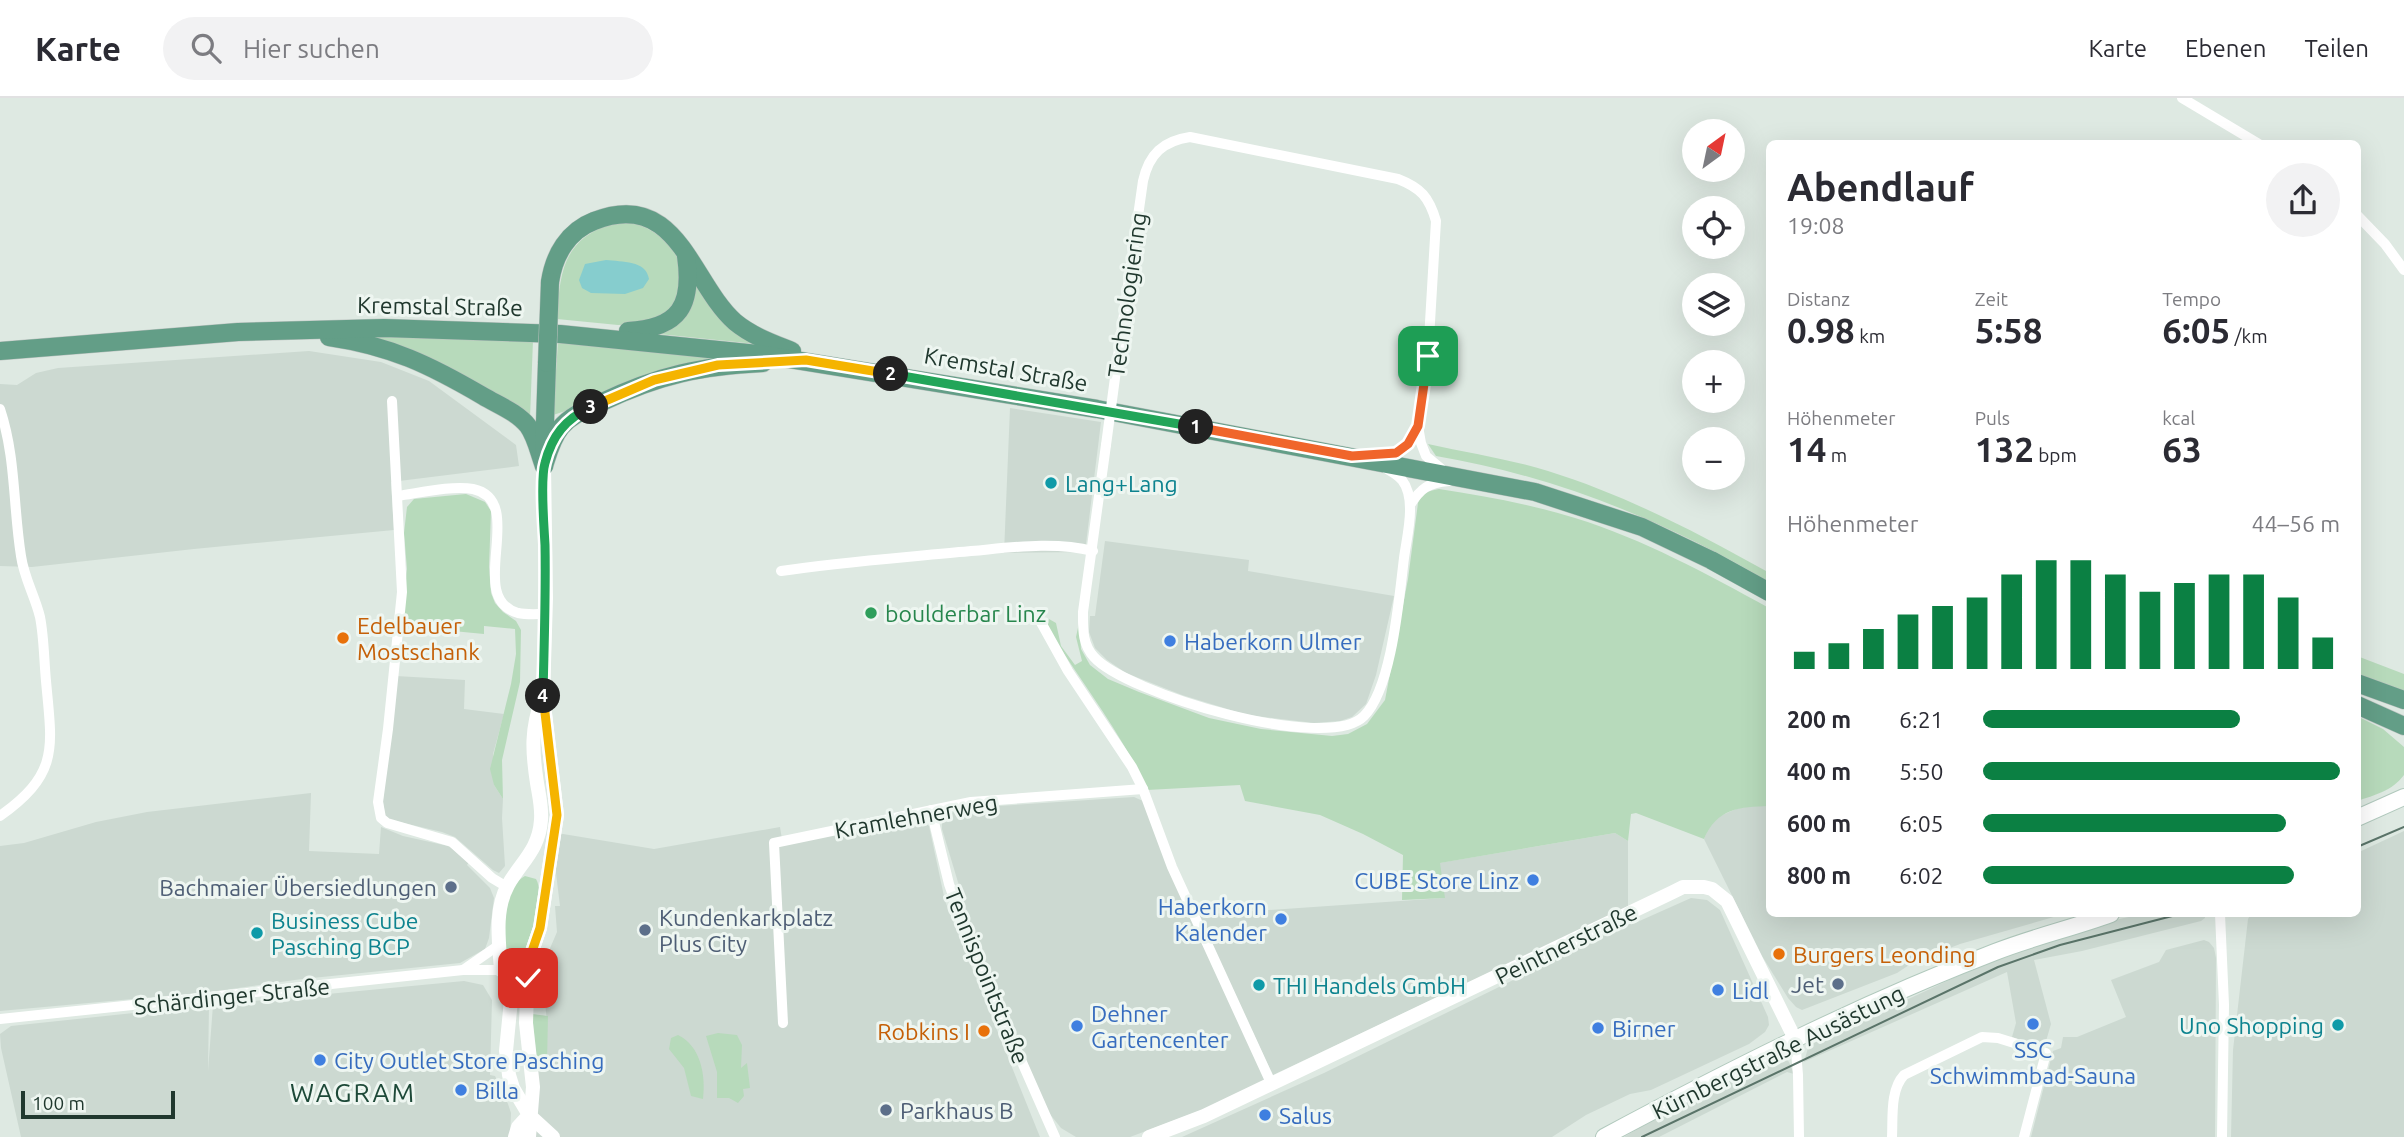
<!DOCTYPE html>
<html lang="de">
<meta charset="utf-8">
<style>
body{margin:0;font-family:Ubuntu,sans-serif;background:#f2f2f3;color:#2b2b33;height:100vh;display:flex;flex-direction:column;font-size:26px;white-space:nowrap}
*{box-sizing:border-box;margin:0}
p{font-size:23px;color:#7c7c81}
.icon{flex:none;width:38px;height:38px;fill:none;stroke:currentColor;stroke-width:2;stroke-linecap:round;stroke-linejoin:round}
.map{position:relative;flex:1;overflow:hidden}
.sheet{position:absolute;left:1766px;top:42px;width:595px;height:777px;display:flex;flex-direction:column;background:#fff;border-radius:10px;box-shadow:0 7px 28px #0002}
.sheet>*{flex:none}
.needle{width:46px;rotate:33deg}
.tools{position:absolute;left:1682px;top:21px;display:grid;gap:14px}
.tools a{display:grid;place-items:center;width:63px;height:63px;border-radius:50%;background:#fff;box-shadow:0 7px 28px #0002;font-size:35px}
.scale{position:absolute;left:21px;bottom:18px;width:154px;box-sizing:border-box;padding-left:7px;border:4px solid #20382e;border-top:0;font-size:19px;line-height:24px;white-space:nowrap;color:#20382e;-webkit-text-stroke:5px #eef6f1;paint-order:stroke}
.pin{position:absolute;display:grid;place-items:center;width:60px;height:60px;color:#fff;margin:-30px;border-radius:14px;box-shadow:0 4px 10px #0006}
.km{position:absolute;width:35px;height:35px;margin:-18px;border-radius:50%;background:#222;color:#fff;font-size:19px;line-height:35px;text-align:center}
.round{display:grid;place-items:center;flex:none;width:74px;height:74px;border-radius:37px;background:#f2f2f3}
.headline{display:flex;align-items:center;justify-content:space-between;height:119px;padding:0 21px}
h1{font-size:38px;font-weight:600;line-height:52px}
.metrics{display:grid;grid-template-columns:repeat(3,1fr);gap:10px;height:119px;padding:7px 21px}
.metrics div{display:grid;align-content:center}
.metrics b{font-size:35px;font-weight:600}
.metrics small{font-size:19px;font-weight:400}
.metrics p{font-size:19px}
.chart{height:196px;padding:14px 21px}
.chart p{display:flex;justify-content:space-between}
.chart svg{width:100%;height:126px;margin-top:7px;stroke:#0b8043;stroke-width:6}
ul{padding:0 21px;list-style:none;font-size:23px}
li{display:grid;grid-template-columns:112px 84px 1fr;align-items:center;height:52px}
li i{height:18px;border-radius:9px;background:#0b8043}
header{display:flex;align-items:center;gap:42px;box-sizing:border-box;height:98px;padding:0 35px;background:#fff;border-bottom:2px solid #e1e1e2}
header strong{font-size:33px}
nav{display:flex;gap:38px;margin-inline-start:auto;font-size:24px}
.search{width:490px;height:63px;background:#f2f2f3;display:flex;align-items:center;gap:18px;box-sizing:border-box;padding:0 24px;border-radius:38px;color:#7c7c81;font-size:26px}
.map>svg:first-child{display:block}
.built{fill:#ccd9d1}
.green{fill:#b7dabb}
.water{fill:#86cdce}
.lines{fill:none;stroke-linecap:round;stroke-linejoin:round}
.secondary-casing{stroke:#b1c9bd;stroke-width:18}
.primary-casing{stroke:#bcc3c0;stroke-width:19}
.minor{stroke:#fff;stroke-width:10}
.tertiary{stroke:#fff;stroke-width:14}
.secondary{stroke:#fff;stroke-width:16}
.primary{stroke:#639e87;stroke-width:18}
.tram{stroke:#5a7469;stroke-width:2}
.primary-bridge-casing{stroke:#bcc3c0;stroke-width:19;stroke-linecap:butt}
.minor-bridge{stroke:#fff;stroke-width:10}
.tertiary-bridge{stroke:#fff;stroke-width:14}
.primary-bridge{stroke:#639e87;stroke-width:18}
.split-1-casing{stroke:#fff;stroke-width:14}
.split-2-casing{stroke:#fff;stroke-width:14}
.split-3-casing{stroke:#fff;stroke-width:14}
.split-4-casing{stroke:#fff;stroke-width:14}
.split-5-casing{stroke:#fff;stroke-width:14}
.split-1{stroke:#f0652b;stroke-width:9}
.split-2{stroke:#22a559;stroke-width:9}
.split-3{stroke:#f5b400;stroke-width:9}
.split-4{stroke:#22a559;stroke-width:9}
.split-5{stroke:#f5b400;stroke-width:9}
.culture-dot{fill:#0f9aa8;stroke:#eef6f1;stroke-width:2.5}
.leisure-dot{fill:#2e9e5b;stroke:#eef6f1;stroke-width:2.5}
.food-dot{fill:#e8710a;stroke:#eef6f1;stroke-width:2.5}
.shop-dot{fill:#3f7fe0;stroke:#eef6f1;stroke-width:2.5}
.service-dot{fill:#5c6f8a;stroke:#eef6f1;stroke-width:2.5}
.labels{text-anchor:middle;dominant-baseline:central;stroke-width:6;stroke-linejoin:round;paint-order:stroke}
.street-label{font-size:23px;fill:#20382e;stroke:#eef6f1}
.culture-label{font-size:23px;fill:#0d838f;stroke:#eef6f1;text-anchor:start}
.leisure-label{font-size:23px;fill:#27864d;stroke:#eef6f1;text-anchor:start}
.food-label{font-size:23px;fill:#c56008;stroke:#eef6f1;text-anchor:start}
.shop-label{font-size:23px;fill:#366cbe;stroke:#eef6f1;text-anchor:start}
.service-label{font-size:23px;fill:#4e5e75;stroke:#eef6f1;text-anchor:end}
.quarter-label{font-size:26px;letter-spacing:2px;fill:#1d4938;stroke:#eef6f1}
</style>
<header>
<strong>Karte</strong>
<div class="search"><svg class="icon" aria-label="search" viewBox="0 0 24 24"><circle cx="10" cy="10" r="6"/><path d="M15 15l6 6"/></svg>Hier suchen</div>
<nav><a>Karte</a><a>Ebenen</a><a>Teilen</a></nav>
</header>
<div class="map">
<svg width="2404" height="1039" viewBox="0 0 2404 1039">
<rect width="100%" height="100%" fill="#dee9e2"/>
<g class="built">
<path d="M 309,253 L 381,264 L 429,283 L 516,347 L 519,368 L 391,384 L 394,432 L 194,451 L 32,469 L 0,468 L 0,286 L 17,287 L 36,275 L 58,270 Z"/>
<path d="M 1010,310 L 1101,324 L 1085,454 L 1004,455 Z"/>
<path d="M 1105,443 L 1249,462 L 1248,473 L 1394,498 L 1376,577 L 1366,606 L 1352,619 L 1340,623 L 1314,625 L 1247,617 L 1182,597 L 1126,575 L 1107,562 L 1095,550 L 1089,534 L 1090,518 L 1095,518 Z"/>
<path d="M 396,578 L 465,582 L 464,611 L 504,616 L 493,656 L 494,687 L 503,701 L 502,720 L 505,768 L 499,775 L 493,772 L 455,739 L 442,734 L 391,722 L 385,718 L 383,702 Z"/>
<path d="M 311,695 L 309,753 L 379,756 L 381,729 L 403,738 L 448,748 L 458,754 L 469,764 L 467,767 L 490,790 L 494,800 L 489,840 L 485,851 L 460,865 L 302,881 L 210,894 L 0,913 L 0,748 L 24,745 L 96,724 L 147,714 Z"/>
<path d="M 1134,699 L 1143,703 L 1265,982 L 1207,1010 L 1130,1039 L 1076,1039 L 1061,1030 L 1049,1015 L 979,854 L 942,731 L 942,724 L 948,716 L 967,710 Z"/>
<path d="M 1752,707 L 1769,708 L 1769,816 L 2064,816 L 1960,846 L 1912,865 L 1897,875 L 1802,912 L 1796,909 L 1788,900 L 1762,858 L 1704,741 L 1709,728 L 1718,719 L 1736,711 Z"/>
<path d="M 916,718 L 929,728 L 945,803 L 1040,1039 L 534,1039 L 531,922 L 547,923 L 544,896 L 548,855 L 557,834 L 555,808 L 560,808 L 551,734 L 654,751 L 780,729 L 783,747 Z"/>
<path d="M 2404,733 L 2404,1039 L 2231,1039 L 2233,952 L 2248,821 L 2251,816 L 2357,816 L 2357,755 Z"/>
<path d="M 1615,735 L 1628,743 L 1628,809 L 1273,977 L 1197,817 L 1444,800 L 1439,765 Z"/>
<path d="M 1691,800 L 1707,802 L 1720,812 L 1768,919 L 1769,927 L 1765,934 L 1749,946 L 1651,992 L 1630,996 L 1586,1017 L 1552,1039 L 1182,1039 L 1324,975 L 1625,827 L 1635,825 Z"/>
<path d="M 2143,816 L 2205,816 L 2205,820 L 2201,823 L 2082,853 L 2034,862 L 2051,926 L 2044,950 L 2012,939 L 2016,925 L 2007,874 L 1804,964 L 1808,950 L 1814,945 L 2048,836 Z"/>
<path d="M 2204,842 L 2209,844 L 2214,850 L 2216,860 L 2215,1039 L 2031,1039 L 2053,953 L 2061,950 L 2063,939 L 2077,939 L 2126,919 L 2111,882 L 2159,864 L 2166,852 Z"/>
<path d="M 464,883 L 483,887 L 492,902 L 490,977 L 495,978 L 508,1006 L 511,1015 L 510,1039 L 21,1039 L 1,950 L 0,936 L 11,928 L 209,907 L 208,973 L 213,907 Z"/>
<path d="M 1780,958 L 1784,958 L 1789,964 L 1794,976 L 1787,974 L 1659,1039 L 1624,1039 L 1689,1001 Z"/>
</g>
<g class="green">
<path d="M 612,125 C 619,125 628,124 635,126 C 657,131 680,153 682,176 C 682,186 677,199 674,209 L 649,226 L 618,227 L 557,221 C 560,174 562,143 612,125 Z"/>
<path d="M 695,181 L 756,246 L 659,236 C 686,223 696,212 695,181 Z"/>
<path d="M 355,238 L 533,242 L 530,320 Z"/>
<path d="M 558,244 L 726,262 L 553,317 Z"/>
<path d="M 1428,346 C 1468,355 1509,361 1548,373 C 1625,397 1696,434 1766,473 L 1769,475 L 1769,484 C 1666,423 1555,378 1436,358 Z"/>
<path d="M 1439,391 C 1485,398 1530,406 1575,420 C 1643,441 1707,476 1769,510 L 1769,708 C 1740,709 1717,710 1704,741 L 1636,715 L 1631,716 L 1628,743 L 1615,735 L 1440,765 L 1445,800 L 1402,802 L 1403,757 L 1363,736 L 1320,717 L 1245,703 L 1240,687 L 1147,692 C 1121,632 1078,582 1046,526 L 1049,521 L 1056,525 L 1061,548 L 1075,567 L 1082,563 L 1076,539 L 1079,525 L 1081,551 L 1090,567 L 1108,581 L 1139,594 L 1209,620 L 1261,631 L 1332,638 L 1348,636 L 1367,626 L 1385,602 L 1408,481 L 1418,405 C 1422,394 1429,393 1439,391 Z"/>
<path d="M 466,396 L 485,404 L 491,413 L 489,469 L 491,495 L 495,505 L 503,514 L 516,523 L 521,532 L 520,584 L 502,662 L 503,701 L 494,687 L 490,671 L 511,586 L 516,556 L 515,531 L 484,528 L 484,536 L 401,528 L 407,471 L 404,435 L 407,409 L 414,401 Z"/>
<path d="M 2357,558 L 2404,576 L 2404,593 L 2357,577 Z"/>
<path d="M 2357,618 L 2383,631 L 2404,649 L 2404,677 C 2392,693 2375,697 2357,703 Z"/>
<path d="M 525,778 L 536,781 C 546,797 528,846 522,864 L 513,869 L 508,866 L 506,861 C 505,836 499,793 525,778 Z"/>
<path d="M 532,916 L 548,918 L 547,964 L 538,972 Z"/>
<path d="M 718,935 L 737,937 L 742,947 L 741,970 L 747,965 L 750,990 L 743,991 L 744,998 L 738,1005 L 729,1000 L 717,1000 L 717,974 L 706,938 Z"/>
<path d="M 678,937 C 701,948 706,978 703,1001 L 691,998 L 684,970 L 669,951 L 671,940 Z"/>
</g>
<path class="water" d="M 606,162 C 622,164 646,162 649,181 L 643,190 L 625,196 L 591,195 L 582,190 L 579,182 L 585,166 Z"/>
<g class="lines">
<g class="secondary-casing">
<g id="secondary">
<path d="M 2357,720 L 2404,699"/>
<path d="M 1604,1039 C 1731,971 1860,906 1995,854 C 2033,839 2073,830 2111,816"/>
</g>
</g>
<g class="primary-casing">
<g id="primary">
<path d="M 550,184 C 554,157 568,133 594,123 C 678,90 690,184 735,224 C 752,238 772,245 792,253"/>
<path d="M 628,233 C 680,230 693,207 686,158"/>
<path d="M 329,239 C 391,248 430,267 483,298 C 498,307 517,314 528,328 C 536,339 539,355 544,368"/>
<path d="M 0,253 L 238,234 L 384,230 L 560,236 L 758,256 L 1097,311 L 1535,394 L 1642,429 L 1711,462 L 1769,494"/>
<path d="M 544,354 L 547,265"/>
<path d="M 544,368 C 548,355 552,340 561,329 C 572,316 588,311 602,304 C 659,277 701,268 763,265"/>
<path d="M 2357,585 L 2404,602"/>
<path d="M 2357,607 L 2404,628"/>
</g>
</g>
<g class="minor">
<path d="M 2182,0 L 2259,46"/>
<path d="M 2357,117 L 2385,146 L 2404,172"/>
<path d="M 1117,265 L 1143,83 C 1149,56 1163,43 1190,39 L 1398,81 C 1421,90 1429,99 1436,123 L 1428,258 L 1418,328 L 1421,345 L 1426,358 L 1444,373"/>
<path d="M 392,303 L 402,494 L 388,631 L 378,704 L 381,720 L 387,725 L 452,744 L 492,780 L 507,789"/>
<path d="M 0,311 C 16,359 13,408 21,458 C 24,480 35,498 40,519 C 44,539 44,562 46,583 C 52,650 60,675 0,718"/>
<path d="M 1106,347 L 1083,514 C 1083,530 1082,546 1094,559 C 1126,595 1327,656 1364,618 C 1392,590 1399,500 1404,460 C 1407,437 1417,401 1402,382 C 1397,376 1390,373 1384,369"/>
<path d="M 1368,357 C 1398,355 1403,355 1418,328"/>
<path d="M 398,398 C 419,395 453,387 473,391 C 529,403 464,500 518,515 C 527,517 537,516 545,516"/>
<path d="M 1410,407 C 1421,390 1428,385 1449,383"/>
<path d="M 781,473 C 840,464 899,460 959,454 C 1002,451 1050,442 1093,453"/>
<path d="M 1038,519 L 1068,573 L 1132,669 L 1143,691 L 1172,769 L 1271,985"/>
<path d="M 931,712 L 949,786 L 972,851 L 1055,1039"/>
<path d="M 2220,816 L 2224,907 L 2222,1039"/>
<path d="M 463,872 L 499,847"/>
<path d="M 0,921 L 463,872 L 501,872"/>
<path d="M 783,925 L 774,745 L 971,704 L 1143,691"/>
<path d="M 1795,941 L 1798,977 L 1799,1039"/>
<path d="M 1892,1039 C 1893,1019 1890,992 1904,977 L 1982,939 L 1998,940 L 2046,955 L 2024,1039"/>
</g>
<g class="tertiary">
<path d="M 528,865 C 522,873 511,880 501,872 C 499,844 494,812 508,787 C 521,764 539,752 541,722 C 542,709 539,697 537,685 C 532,653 531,631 542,601"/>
<path d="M 515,1039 L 518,1029 L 529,1017 L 513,990 L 509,977 L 506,953 L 511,902 L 522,872"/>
<path d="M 529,1039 L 533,989 L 526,925 L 528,865 L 540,830 L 557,717 L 543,599 L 546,500 L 544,368"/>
<path d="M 1149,1039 L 1204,1018 L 1673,794 L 1683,789 L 1704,789 L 1712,791 L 1727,803 L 1795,941"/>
</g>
<use href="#secondary" class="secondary"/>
<use href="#primary" class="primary"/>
<g class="tram">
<path d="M 2357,749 L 2404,729"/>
<path d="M 1642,1039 L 1998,869 L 2060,847 L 2180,816"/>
</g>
<g class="primary-bridge-casing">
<path id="primary-bridge" d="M 547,265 L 550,184"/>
</g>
<path class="minor-bridge" d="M 1106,347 L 1117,265"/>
<path class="tertiary-bridge" d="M 529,1017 L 553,1039"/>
<use href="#primary-bridge" class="primary-bridge"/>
</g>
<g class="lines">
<g class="split-1-casing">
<path id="split-1" d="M 1196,329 L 1352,358 L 1396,355 L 1408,346 L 1418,328 L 1428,258"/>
</g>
<g class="split-2-casing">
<path id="split-2" d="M 891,276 L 1196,329"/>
</g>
<g class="split-3-casing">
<path id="split-3" d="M 591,309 L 654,282 L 718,267 L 806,262 L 891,276"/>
</g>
<g class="split-4-casing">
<path id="split-4" d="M 543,598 C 544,548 546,497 545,447 C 544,427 540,382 545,365 C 552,338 565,321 591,309"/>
</g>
<g class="split-5-casing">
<path id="split-5" d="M 528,880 L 528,865 L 540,830 L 557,717 L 543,598"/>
</g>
<use href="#split-1" class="split-1"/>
<use href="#split-2" class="split-2"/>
<use href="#split-3" class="split-3"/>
<use href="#split-4" class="split-4"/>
<use href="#split-5" class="split-5"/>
</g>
<g class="culture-dot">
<circle cx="1051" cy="385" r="7"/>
<circle cx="257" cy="835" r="7"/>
<circle cx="1259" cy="887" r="7"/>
<circle cx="2338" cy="927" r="7"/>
</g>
<circle class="leisure-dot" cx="871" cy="515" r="7"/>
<g class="food-dot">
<circle cx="343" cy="540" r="7"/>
<circle cx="1779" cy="856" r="7"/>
<circle cx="984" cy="933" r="7"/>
</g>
<g class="shop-dot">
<circle cx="1170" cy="543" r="7"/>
<circle cx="1533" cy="782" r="7"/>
<circle cx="1281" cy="821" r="7"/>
<circle cx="1718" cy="892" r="7"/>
<circle cx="2033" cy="926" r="7"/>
<circle cx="1077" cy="928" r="7"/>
<circle cx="1598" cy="930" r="7"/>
<circle cx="320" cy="962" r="7"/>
<circle cx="461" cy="992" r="7"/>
<circle cx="1265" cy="1017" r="7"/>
</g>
<g class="service-dot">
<circle cx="451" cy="789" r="7"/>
<circle cx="645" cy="832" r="7"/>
<circle cx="1838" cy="886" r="7"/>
<circle cx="886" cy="1012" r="7"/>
</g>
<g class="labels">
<g class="street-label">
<text transform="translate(1127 197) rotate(-82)">Technologiering</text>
<text transform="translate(440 208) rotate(1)">Kremstal Straße</text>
<text transform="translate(1006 271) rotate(10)">Kremstal Straße</text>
<text transform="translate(916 718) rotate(-10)">Kramlehnerweg</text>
<text transform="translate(1566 846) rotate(-26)">Peintnerstraße</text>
<text transform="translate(987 878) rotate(68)">Tennispointstraße</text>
<text transform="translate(232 898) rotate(-6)">Schärdinger Straße</text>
<text transform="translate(1778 954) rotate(-26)">Kürnbergstraße Ausästung</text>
</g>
<g class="culture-label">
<text x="1065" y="385">Lang+Lang</text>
<text x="271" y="822">Business Cube<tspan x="271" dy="26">Pasching BCP</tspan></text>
<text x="1273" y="887">THI Handels GmbH</text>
<text x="2324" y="927" text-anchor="end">Uno Shopping</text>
</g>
<g class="leisure-label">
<text x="885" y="515">boulderbar Linz</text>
</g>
<g class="food-label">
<text x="357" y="527">Edelbauer<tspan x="357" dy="26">Mostschank</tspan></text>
<text x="1793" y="856">Burgers Leonding</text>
<text x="970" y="933" text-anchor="end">Robkins I</text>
</g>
<g class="shop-label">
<text x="1184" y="543">Haberkorn Ulmer</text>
<text x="1519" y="782" text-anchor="end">CUBE Store Linz</text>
<text x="1267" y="808" text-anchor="end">Haberkorn<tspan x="1267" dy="26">Kalender</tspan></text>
<text x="1732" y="892">Lidl</text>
<text x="1091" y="915">Dehner<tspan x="1091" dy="26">Gartencenter</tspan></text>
<text x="1612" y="930">Birner</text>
<text x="2033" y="951" text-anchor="middle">SSC<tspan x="2033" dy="26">Schwimmbad-Sauna</tspan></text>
<text x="334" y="962">City Outlet Store Pasching</text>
<text x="475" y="992">Billa</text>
<text x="1279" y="1017">Salus</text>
</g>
<g class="service-label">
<text x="437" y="789">Bachmaier Übersiedlungen</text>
<text x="659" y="819" text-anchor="start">Kundenkarkplatz<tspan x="659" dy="26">Plus City</tspan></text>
<text x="1824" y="886">Jet</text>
<text x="900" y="1012" text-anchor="start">Parkhaus B</text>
</g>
<g class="quarter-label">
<text x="353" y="994">WAGRAM</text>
</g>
</g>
</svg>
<div class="tools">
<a><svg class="needle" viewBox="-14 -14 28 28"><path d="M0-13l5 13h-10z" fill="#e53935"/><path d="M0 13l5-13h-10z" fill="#7c7c81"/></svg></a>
<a><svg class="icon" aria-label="locate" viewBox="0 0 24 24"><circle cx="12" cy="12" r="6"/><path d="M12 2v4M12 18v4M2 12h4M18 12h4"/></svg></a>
<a><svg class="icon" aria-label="layers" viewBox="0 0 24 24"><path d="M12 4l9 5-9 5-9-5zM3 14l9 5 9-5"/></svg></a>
<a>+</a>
<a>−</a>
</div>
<div class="scale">100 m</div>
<div class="pin" style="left:1428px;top:258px;background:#1e9e55"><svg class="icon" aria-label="arrive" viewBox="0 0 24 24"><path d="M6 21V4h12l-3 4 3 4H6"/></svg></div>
<div class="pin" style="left:528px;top:880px;background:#d93025"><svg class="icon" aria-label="check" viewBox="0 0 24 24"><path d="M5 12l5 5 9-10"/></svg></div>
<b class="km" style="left:1196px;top:329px">1</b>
<b class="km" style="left:891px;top:276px">2</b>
<b class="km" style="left:591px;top:309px">3</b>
<b class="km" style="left:543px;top:598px">4</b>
<section class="sheet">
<div class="headline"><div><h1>Abendlauf</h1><p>19:08</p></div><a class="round"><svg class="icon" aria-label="share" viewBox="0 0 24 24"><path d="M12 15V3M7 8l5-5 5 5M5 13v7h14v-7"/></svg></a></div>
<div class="metrics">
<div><p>Distanz</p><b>0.98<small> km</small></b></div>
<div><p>Zeit</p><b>5:58</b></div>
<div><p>Tempo</p><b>6:05<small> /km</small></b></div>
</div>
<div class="metrics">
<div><p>Höhenmeter</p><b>14<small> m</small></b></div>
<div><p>Puls</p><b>132<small> bpm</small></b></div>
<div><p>kcal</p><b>63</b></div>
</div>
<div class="chart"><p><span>Höhenmeter</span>44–56 m</p>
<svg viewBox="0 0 160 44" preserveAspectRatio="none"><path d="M5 44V38M15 44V35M25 44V30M35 44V25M45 44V22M55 44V19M65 44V11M75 44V6M85 44V6M95 44V11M105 44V17M115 44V14M125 44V11M135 44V11M145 44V19M155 44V33"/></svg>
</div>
<ul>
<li><b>200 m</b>6:21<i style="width:72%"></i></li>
<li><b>400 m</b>5:50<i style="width:100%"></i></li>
<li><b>600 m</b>6:05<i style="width:85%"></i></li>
<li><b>800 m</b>6:02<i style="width:87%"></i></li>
</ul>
</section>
</div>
